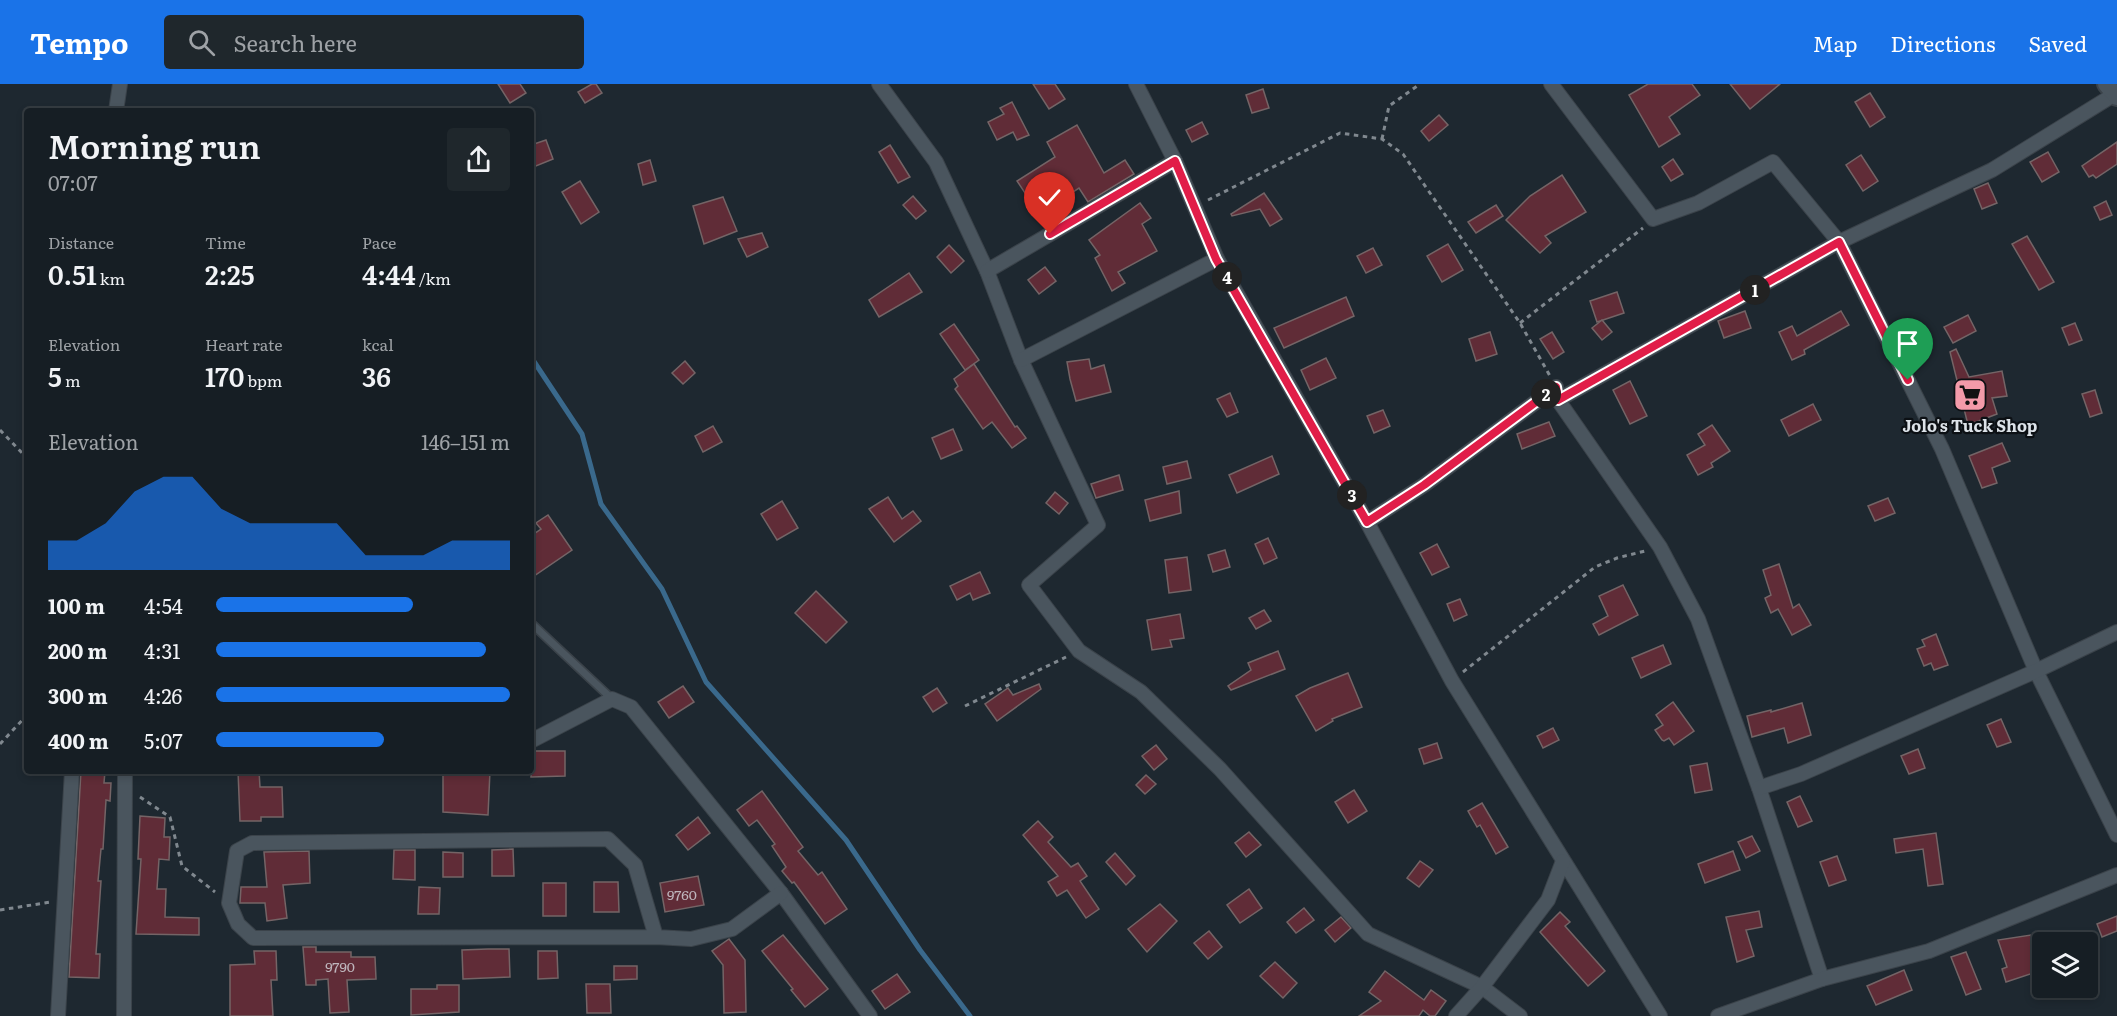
<!DOCTYPE html>
<meta charset="utf-8">
<style>
body{margin:0;font-family:Literata,serif;background:#1f272c;color:#f1f3f6;height:100vh;display:flex;flex-direction:column;font-size:22px;white-space:nowrap}
*{box-sizing:border-box;margin:0}
p{font-size:20px;color:#9ea2a6}
.icon{flex:none;width:33px;height:33px;fill:none;stroke:currentColor;stroke-width:2;stroke-linecap:round;stroke-linejoin:round}
.map{position:relative;flex:1;overflow:hidden}
.sheet{position:absolute;left:24px;top:24px;width:510px;height:666px;display:flex;flex-direction:column;background:#161e24;border-radius:6px;box-shadow:0 3px 9px #0003,0 0 0 2px #353c41}
.sheet>*{flex:none}
.buttons{position:absolute;left:2032px;top:848px;display:grid;gap:12px}
.buttons a{display:grid;place-items:center;width:66px;height:66px;border-radius:6px;background:#161e24;box-shadow:0 3px 9px #0003,0 0 0 2px #353c41;font-size:30px}
.pin{position:absolute;display:grid;place-items:center;width:51px;height:51px;color:#fff;margin:-62px -26px;border-radius:50% 50% 50% 0;rotate:-45deg;box-shadow:0 0 6px #0007}
.pin .icon{rotate:45deg}
.km{position:absolute;width:30px;height:30px;margin:-15px;border-radius:50%;background:#222;color:#fff;font-size:16px;line-height:30px;text-align:center}
.round{display:grid;place-items:center;flex:none;width:63px;height:63px;border-radius:6px;background:#1f272c}
.overview{display:flex;align-items:center;justify-content:space-between;height:102px;padding:0 24px}
h1{font-size:33px;font-weight:600;line-height:45px}
.figures{display:grid;grid-template-columns:repeat(3,1fr);gap:9px;height:102px;padding:6px 24px}
.figures div{display:grid;align-content:center}
.figures b{font-size:26px;font-weight:600}
.figures small{font-size:16px;font-weight:400}
.figures p{font-size:16px}
.chart{height:168px;padding:12px 24px}
.chart p{display:flex;justify-content:space-between}
.chart svg{width:100%;height:108px;margin-top:6px;fill:#1a73e8;opacity:.7}
ul{padding:0 24px;list-style:none;font-size:20px}
li{display:grid;grid-template-columns:96px 72px 1fr;align-items:center;height:45px}
li i{height:15px;border-radius:8px;background:#1a73e8}
header{display:flex;align-items:center;gap:36px;box-sizing:border-box;height:84px;padding:0 30px;background:#1a73e8;color:#fff}
header strong{font-size:28px}
nav{display:flex;gap:33px;margin-inline-start:auto;font-size:21px}
.search{width:420px;height:54px;background:#1f272c;display:flex;align-items:center;gap:15px;box-sizing:border-box;padding:0 21px;border-radius:6px;color:#9ea2a6;font-size:22px}
.map>svg:first-child{display:block}
.lines{fill:none;stroke-linecap:round;stroke-linejoin:round}
.stream{stroke:#3a698c;stroke-width:5}
.building{fill:#602c37;stroke:#746466;stroke-width:1.5}
.service-casing{stroke:#3b434a;stroke-width:10}
.minor-casing{stroke:#3b434a;stroke-width:16}
.tertiary-casing{stroke:#3b434a;stroke-width:20}
.path{stroke:#80888f;stroke-width:3;stroke-dasharray:4.5 4.5;stroke-linecap:butt}
.service{stroke:#4a555e;stroke-width:7}
.minor{stroke:#4a555e;stroke-width:14}
.tertiary{stroke:#4a555e;stroke-width:16}
.route-casing{stroke:#fff;stroke-width:12}
.route{stroke:#e11d48;stroke-width:8}
.labels{text-anchor:middle;dominant-baseline:central;stroke-width:4.5;stroke-linejoin:round;paint-order:stroke}
.number-label{font-size:14px;fill:#beb5bc}
.poi-label{font-size:16px;font-weight:bold;fill:#dde3e9;stroke:#0c1014}
</style>
<header>
<strong>Tempo</strong>
<div class="search"><svg class="icon" aria-label="search" viewBox="0 0 24 24"><circle cx="10" cy="10" r="6"/><path d="M15 15l6 6"/></svg>Search here</div>
<nav><a>Map</a><a>Directions</a><a>Saved</a></nav>
</header>
<div class="map">
<svg width="2117" height="932" viewBox="0 0 2117 932">
<rect width="100%" height="100%" fill="#1e2830"/>
<g class="lines">
<path class="stream" d="M 531,273 L 582,350 L 601,420 L 662,505 L 706,598 L 846,756 L 920,866 L 970,932"/>
</g>
<g class="building">
<path d="M 498,0 L 520,0 L 526,9 L 510,19 Z"/>
<path d="M 592,0 L 596,0 L 602,9 L 585,19 L 578,8 Z"/>
<path d="M 1033,0 L 1055,0 L 1065,15 L 1049,25 Z"/>
<path d="M 1648,0 L 1692,0 L 1700,11 L 1669,33 L 1680,50 L 1659,63 L 1629,11 Z"/>
<path d="M 1730,0 L 1780,0 L 1750,25 Z"/>
<path d="M 1263,5 L 1269,24 L 1252,29 L 1246,11 Z"/>
<path d="M 1870,9 L 1885,33 L 1870,43 L 1855,18 Z"/>
<path d="M 1012,18 L 1029,51 L 1017,56 L 1013,48 L 997,56 L 988,38 L 1004,30 L 1000,24 Z"/>
<path d="M 1439,31 L 1448,41 L 1429,57 L 1421,47 Z"/>
<path d="M 1202,38 L 1208,50 L 1192,58 L 1186,46 Z"/>
<path d="M 1077,41 L 1104,89 L 1125,76 L 1134,90 L 1088,118 L 1079,104 L 1039,130 L 1017,97 L 1055,73 L 1047,58 Z"/>
<path d="M 546,56 L 553,75 L 531,84 L 531,61 Z"/>
<path d="M 2117,58 L 2117,80 L 2096,94 L 2093,91 L 2089,93 L 2082,82 Z"/>
<path d="M 890,61 L 910,93 L 898,99 L 879,68 Z"/>
<path d="M 2048,68 L 2059,88 L 2042,98 L 2030,78 Z"/>
<path d="M 1861,71 L 1878,97 L 1863,107 L 1846,81 Z"/>
<path d="M 1673,75 L 1683,90 L 1671,97 L 1662,83 Z"/>
<path d="M 650,76 L 656,97 L 643,101 L 638,80 Z"/>
<path d="M 1562,91 L 1586,128 L 1545,152 L 1551,159 L 1540,169 L 1506,136 L 1530,112 Z"/>
<path d="M 580,97 L 599,128 L 581,140 L 562,108 Z"/>
<path d="M 1988,99 L 1997,119 L 1982,125 L 1974,105 Z"/>
<path d="M 1264,109 L 1282,135 L 1270,142 L 1260,125 L 1232,132 L 1231,130 Z"/>
<path d="M 913,112 L 926,127 L 916,135 L 903,121 Z"/>
<path d="M 723,113 L 737,147 L 704,160 L 693,122 Z"/>
<path d="M 2106,117 L 2112,131 L 2100,136 L 2094,123 Z"/>
<path d="M 1140,119 L 1151,134 L 1142,140 L 1157,167 L 1118,188 L 1125,199 L 1112,207 L 1095,174 L 1100,171 L 1089,156 Z"/>
<path d="M 1496,121 L 1503,132 L 1476,149 L 1468,138 Z"/>
<path d="M 762,149 L 768,163 L 747,173 L 738,155 Z"/>
<path d="M 2027,152 L 2054,198 L 2039,206 L 2012,160 Z"/>
<path d="M 1448,160 L 1463,186 L 1442,198 L 1427,172 Z"/>
<path d="M 949,161 L 964,177 L 951,189 L 937,173 Z"/>
<path d="M 1373,164 L 1382,181 L 1366,189 L 1357,172 Z"/>
<path d="M 1045,183 L 1056,197 L 1039,210 L 1028,196 Z"/>
<path d="M 909,189 L 922,208 L 879,233 L 869,216 Z"/>
<path d="M 1617,208 L 1624,229 L 1597,238 L 1590,217 Z"/>
<path d="M 1346,213 L 1354,232 L 1284,264 L 1274,244 Z"/>
<path d="M 1745,227 L 1751,244 L 1724,254 L 1718,237 Z"/>
<path d="M 1841,227 L 1849,241 L 1804,266 L 1805,270 L 1792,276 L 1779,248 L 1792,242 L 1797,252 Z"/>
<path d="M 1968,231 L 1976,247 L 1953,259 L 1944,243 Z"/>
<path d="M 1602,236 L 1612,248 L 1602,256 L 1592,244 Z"/>
<path d="M 2075,239 L 2082,256 L 2069,261 L 2062,244 Z"/>
<path d="M 954,240 L 979,276 L 965,286 L 940,250 Z"/>
<path d="M 1490,248 L 1497,270 L 1476,277 L 1469,255 Z"/>
<path d="M 1552,248 L 1564,268 L 1553,275 L 1540,255 Z"/>
<path d="M 1956,265 L 1969,293 L 2002,287 L 2007,312 L 1992,314 L 1997,330 L 1968,341 L 1950,268 Z"/>
<path d="M 1326,274 L 1336,294 L 1310,306 L 1301,286 Z"/>
<path d="M 1089,275 L 1091,285 L 1104,281 L 1111,308 L 1076,317 L 1070,295 L 1067,278 Z"/>
<path d="M 685,277 L 695,289 L 683,300 L 672,289 Z"/>
<path d="M 974,280 L 1015,343 L 1017,342 L 1026,354 L 1012,364 L 992,338 L 983,345 L 955,305 L 958,302 L 954,295 Z"/>
<path d="M 1630,297 L 1647,332 L 1630,340 L 1613,306 Z"/>
<path d="M 2095,306 L 2102,329 L 2090,333 L 2082,310 Z"/>
<path d="M 1230,309 L 1238,328 L 1227,333 L 1217,315 Z"/>
<path d="M 1813,320 L 1821,336 L 1789,352 L 1781,336 Z"/>
<path d="M 1383,326 L 1390,342 L 1374,349 L 1367,332 Z"/>
<path d="M 1549,338 L 1555,352 L 1522,365 L 1517,350 Z"/>
<path d="M 1712,341 L 1730,367 L 1711,379 L 1713,383 L 1698,391 L 1687,371 L 1705,361 L 1698,350 Z"/>
<path d="M 713,342 L 722,358 L 703,368 L 695,352 Z"/>
<path d="M 953,345 L 962,366 L 941,375 L 932,354 Z"/>
<path d="M 2002,359 L 2010,377 L 1992,384 L 1997,399 L 1982,404 L 1969,372 Z"/>
<path d="M 1272,372 L 1279,390 L 1237,409 L 1229,391 Z"/>
<path d="M 1187,377 L 1191,394 L 1167,400 L 1163,383 Z"/>
<path d="M 1119,391 L 1123,406 L 1096,414 L 1091,400 Z"/>
<path d="M 1179,407 L 1181,429 L 1150,437 L 1145,416 Z"/>
<path d="M 1055,408 L 1068,419 L 1059,430 L 1046,419 Z"/>
<path d="M 888,413 L 902,435 L 913,427 L 921,437 L 894,458 L 869,425 Z"/>
<path d="M 1888,414 L 1895,429 L 1875,437 L 1868,422 Z"/>
<path d="M 782,417 L 798,444 L 777,456 L 761,430 Z"/>
<path d="M 548,431 L 572,466 L 531,494 L 531,452 L 541,445 L 536,439 Z"/>
<path d="M 1268,454 L 1277,474 L 1264,480 L 1255,460 Z"/>
<path d="M 1437,460 L 1449,483 L 1432,491 L 1420,469 Z"/>
<path d="M 1225,466 L 1230,483 L 1213,488 L 1208,471 Z"/>
<path d="M 1187,473 L 1191,506 L 1169,509 L 1165,476 Z"/>
<path d="M 1779,480 L 1793,524 L 1799,520 L 1811,541 L 1792,551 L 1778,525 L 1771,529 L 1765,514 L 1771,511 L 1763,486 Z"/>
<path d="M 980,488 L 990,509 L 973,516 L 970,509 L 957,516 L 950,502 Z"/>
<path d="M 1623,501 L 1638,531 L 1599,551 L 1593,540 L 1608,532 L 1599,512 Z"/>
<path d="M 816,507 L 847,538 L 826,559 L 795,529 Z"/>
<path d="M 1460,515 L 1467,531 L 1454,537 L 1447,520 Z"/>
<path d="M 1264,526 L 1271,537 L 1256,545 L 1249,534 Z"/>
<path d="M 1180,530 L 1184,554 L 1170,556 L 1172,563 L 1152,566 L 1147,536 Z"/>
<path d="M 1936,550 L 1948,581 L 1934,586 L 1931,579 L 1924,582 L 1917,565 L 1925,562 L 1922,556 Z"/>
<path d="M 1663,561 L 1671,580 L 1641,594 L 1632,574 Z"/>
<path d="M 1278,567 L 1285,585 L 1231,606 L 1228,602 L 1251,586 L 1248,579 Z"/>
<path d="M 1348,589 L 1362,623 L 1332,635 L 1333,637 L 1316,647 L 1296,612 L 1310,604 Z"/>
<path d="M 1039,600 L 1041,605 L 997,637 L 985,620 L 1008,604 L 1013,611 Z"/>
<path d="M 683,602 L 694,618 L 669,634 L 658,618 Z"/>
<path d="M 937,604 L 947,619 L 933,628 L 923,613 Z"/>
<path d="M 1673,618 L 1694,647 L 1674,661 L 1669,654 L 1664,657 L 1662,656 L 1655,646 L 1663,641 L 1656,631 Z"/>
<path d="M 1802,619 L 1811,651 L 1788,659 L 1784,644 L 1752,653 L 1747,632 L 1771,626 L 1771,628 Z"/>
<path d="M 2001,635 L 2011,658 L 1997,663 L 1987,641 Z"/>
<path d="M 1553,644 L 1559,656 L 1543,664 L 1537,652 Z"/>
<path d="M 1437,659 L 1442,674 L 1424,680 L 1419,665 Z"/>
<path d="M 1156,661 L 1167,675 L 1154,686 L 1142,672 Z"/>
<path d="M 1918,665 L 1925,684 L 1909,690 L 1901,672 Z"/>
<path d="M 531,667 L 565,667 L 565,692 L 531,693 Z"/>
<path d="M 1707,679 L 1712,706 L 1695,709 L 1690,682 Z"/>
<path d="M 81,687 L 105,687 L 104,699 L 111,699 L 110,717 L 106,716 L 103,765 L 101,765 L 98,797 L 101,797 L 96,870 L 100,870 L 99,894 L 69,893 Z"/>
<path d="M 238,687 L 259,687 L 260,703 L 282,703 L 283,733 L 261,733 L 261,737 L 240,737 Z"/>
<path d="M 443,687 L 490,687 L 488,731 L 443,728 Z"/>
<path d="M 1146,691 L 1156,700 L 1145,710 L 1136,701 Z"/>
<path d="M 1354,706 L 1367,727 L 1348,739 L 1335,718 Z"/>
<path d="M 762,707 L 803,763 L 798,767 L 818,791 L 822,788 L 847,825 L 825,840 L 794,798 L 792,799 L 782,787 L 786,783 L 772,762 L 775,760 L 757,736 L 749,742 L 737,726 Z"/>
<path d="M 1800,712 L 1812,737 L 1798,743 L 1787,718 Z"/>
<path d="M 1482,719 L 1508,763 L 1496,770 L 1480,741 L 1477,743 L 1468,727 Z"/>
<path d="M 140,732 L 165,734 L 164,753 L 170,753 L 169,776 L 159,775 L 157,805 L 166,805 L 165,833 L 199,834 L 199,851 L 136,850 L 141,775 L 138,775 Z"/>
<path d="M 698,733 L 710,749 L 688,766 L 676,751 Z"/>
<path d="M 1038,737 L 1053,753 L 1048,758 L 1071,783 L 1078,779 L 1087,792 L 1080,797 L 1099,825 L 1086,834 L 1067,806 L 1057,812 L 1048,798 L 1058,792 L 1023,751 Z"/>
<path d="M 1249,748 L 1261,761 L 1246,773 L 1235,759 Z"/>
<path d="M 1936,749 L 1943,800 L 1928,802 L 1923,765 L 1896,769 L 1894,755 Z"/>
<path d="M 1752,752 L 1760,767 L 1746,774 L 1738,758 Z"/>
<path d="M 513,765 L 514,792 L 492,792 L 492,766 Z"/>
<path d="M 394,766 L 415,766 L 415,796 L 393,795 Z"/>
<path d="M 309,767 L 310,799 L 283,801 L 287,834 L 267,837 L 265,819 L 240,819 L 241,803 L 267,803 L 264,768 Z"/>
<path d="M 1733,767 L 1740,786 L 1705,799 L 1698,780 Z"/>
<path d="M 443,768 L 463,769 L 463,793 L 443,793 Z"/>
<path d="M 1115,769 L 1135,792 L 1126,801 L 1106,778 Z"/>
<path d="M 1837,772 L 1846,796 L 1829,802 L 1820,778 Z"/>
<path d="M 1420,777 L 1433,786 L 1419,803 L 1407,794 Z"/>
<path d="M 698,792 L 704,821 L 665,828 L 660,799 Z"/>
<path d="M 594,798 L 618,798 L 619,828 L 594,828 Z"/>
<rect x="543" y="799" width="23" height="33"/>
<path d="M 419,803 L 440,804 L 439,830 L 418,830 Z"/>
<path d="M 1249,805 L 1262,824 L 1240,839 L 1227,821 Z"/>
<path d="M 1160,820 L 1177,837 L 1147,868 L 1128,845 Z"/>
<path d="M 1304,824 L 1314,836 L 1296,849 L 1287,838 Z"/>
<path d="M 1759,827 L 1762,843 L 1746,846 L 1754,872 L 1737,878 L 1726,833 Z"/>
<path d="M 1560,828 L 1570,838 L 1565,842 L 1605,887 L 1588,902 L 1540,848 Z"/>
<path d="M 2117,832 L 2117,847 L 2102,853 L 2097,840 Z"/>
<path d="M 1341,833 L 1351,844 L 1335,858 L 1325,846 Z"/>
<path d="M 1209,847 L 1222,863 L 1208,875 L 1194,859 Z"/>
<path d="M 783,851 L 828,905 L 805,923 L 791,906 L 793,905 L 762,867 Z"/>
<path d="M 2031,851 L 2034,870 L 2032,871 L 2036,888 L 2006,898 L 2002,885 L 2007,883 L 1998,856 Z"/>
<path d="M 729,855 L 745,876 L 746,928 L 724,929 L 723,881 L 712,867 Z"/>
<path d="M 303,863 L 316,863 L 316,868 L 351,868 L 351,873 L 375,873 L 376,895 L 347,896 L 349,928 L 330,929 L 328,895 L 316,896 L 316,901 L 306,901 Z"/>
<path d="M 488,865 L 509,865 L 510,893 L 463,895 L 462,866 Z"/>
<path d="M 254,867 L 276,867 L 277,896 L 271,896 L 273,932 L 230,932 L 230,881 L 255,880 Z"/>
<path d="M 538,867 L 557,867 L 558,894 L 538,895 Z"/>
<path d="M 1966,868 L 1981,905 L 1966,911 L 1951,873 Z"/>
<path d="M 1275,878 L 1297,899 L 1283,914 L 1260,892 Z"/>
<path d="M 614,882 L 637,882 L 637,895 L 614,896 Z"/>
<path d="M 1904,886 L 1912,906 L 1876,921 L 1867,902 Z"/>
<path d="M 1385,887 L 1424,916 L 1431,906 L 1446,917 L 1435,932 L 1430,932 L 1423,926 L 1419,932 L 1359,932 L 1381,917 L 1369,908 Z"/>
<path d="M 897,890 L 910,908 L 885,925 L 872,907 Z"/>
<path d="M 586,900 L 610,900 L 611,929 L 587,929 Z"/>
<path d="M 437,901 L 459,901 L 459,928 L 411,931 L 411,905 L 437,905 Z"/>
</g>
<g class="lines">
<g class="service-casing">
<path id="service" d="M 531,539 L 612,615"/>
</g>
<g class="minor-casing">
<g id="minor">
<path d="M 879,0 L 936,78 L 987,187 L 1021,276 L 1098,441 L 1029,501 L 1079,567 L 1141,608 L 1220,685 L 1368,850 L 1482,903 L 1520,932"/>
<path d="M 1136,0 L 1175,77 L 1217,175 L 1367,438 L 1452,597 L 1660,932"/>
<path d="M 1551,0 L 1653,135 L 1698,119 L 1773,78 L 1839,158 L 1942,365 L 2036,587 L 2117,751"/>
<path d="M 116,27 L 120,0"/>
<path d="M 987,187 L 1175,77"/>
<path d="M 1021,276 L 1217,175"/>
<path d="M 1558,316 L 1839,158 L 1992,86 L 2115,10"/>
<path d="M 1367,438 L 1424,401 L 1556,303 L 1558,316 L 1660,463 L 1698,535 L 1759,704 L 1822,895"/>
<path d="M 531,657 L 612,615 L 631,623 L 781,809 L 870,932"/>
<path d="M 1759,704 L 1801,690 L 2036,587 L 2117,548"/>
<path d="M 656,853 L 635,781 L 608,755 L 252,759 L 237,767 L 229,819 L 238,840 L 253,854 L 656,853 L 691,855 L 732,845 L 781,809"/>
<path d="M 58,932 L 72,687"/>
<path d="M 124,932 L 125,687"/>
<path d="M 1456,932 L 1482,903 L 1548,816 L 1563,777"/>
<path d="M 1718,932 L 1822,895 L 1929,867 L 2117,791"/>
</g>
</g>
<g class="tertiary-casing">
<path id="tertiary" d="M 2106,0 L 2117,13"/>
</g>
<g class="path">
<path d="M 1382,55 L 1389,22 L 1420,0"/>
<path d="M 1208,116 L 1340,49 L 1382,55 L 1403,70 L 1520,239 L 1550,292"/>
<path d="M 1520,239 L 1643,144"/>
<path d="M 0,346 L 27,374"/>
<path d="M 1463,588 L 1595,483 L 1617,474 L 1645,467"/>
<path d="M 965,622 L 1066,573"/>
<path d="M 0,660 L 27,631"/>
<path d="M 140,713 L 170,733 L 182,782 L 215,808"/>
<path d="M 0,826 L 51,818"/>
</g>
<use href="#service" class="service"/>
<use href="#minor" class="minor"/>
<use href="#tertiary" class="tertiary"/>
</g>
<g class="lines">
<g class="route-casing">
<path id="route" d="M 1050,150 L 1175,77 L 1216,175 L 1367,438 L 1424,401 L 1556,303 L 1558,316 L 1839,158 L 1908,296"/>
</g>
<use href="#route" class="route"/>
</g>
<defs>
<g id="supermarket-square" transform="scale(1.725)"><rect x="-9" y="-9" width="18" height="18" rx="4" fill="#f39aa9" stroke="#0c1014"/><path d="M-6-5.5h2.5l.6 2H6L4.5 2H-2.5L-4.4-4H-6ZM-1.5 3.2a1.3 1.3 0 1 0 .1 0ZM3 3.2a1.3 1.3 0 1 0 .1 0Z" fill="#111"/></g>
</defs>
<g fill-rule="evenodd">
<use href="#supermarket-square" x="1970" y="311"/>
</g>
<g class="labels">
<g class="number-label">
<text x="682" y="810">9760</text>
<text x="340" y="882">9790</text>
</g>
<g class="poi-label">
<text x="1970" y="341">Jolo's Tuck Shop</text>
</g>
</g>
</svg>
<div class="buttons">
<a><svg class="icon" aria-label="layers" viewBox="0 0 24 24"><path d="M12 4l9 5-9 5-9-5zM3 14l9 5 9-5"/></svg></a>
</div>
<div class="pin" style="left:1908px;top:296px;background:#1e9e55"><svg class="icon" aria-label="arrive" viewBox="0 0 24 24"><path d="M6 21V4h12l-3 4 3 4H6"/></svg></div>
<div class="pin" style="left:1050px;top:150px;background:#d93025"><svg class="icon" aria-label="check" viewBox="0 0 24 24"><path d="M5 12l5 5 9-10"/></svg></div>
<b class="km" style="left:1755px;top:206px">1</b>
<b class="km" style="left:1546px;top:310px">2</b>
<b class="km" style="left:1352px;top:411px">3</b>
<b class="km" style="left:1227px;top:193px">4</b>
<section class="sheet">
<div class="overview"><div><h1>Morning run</h1><p>07:07</p></div><a class="round"><svg class="icon" aria-label="share" viewBox="0 0 24 24"><path d="M12 15V3M7 8l5-5 5 5M5 13v7h14v-7"/></svg></a></div>
<div class="figures">
<div><p>Distance</p><b>0.51<small> km</small></b></div>
<div><p>Time</p><b>2:25</b></div>
<div><p>Pace</p><b>4:44<small> /km</small></b></div>
</div>
<div class="figures">
<div><p>Elevation</p><b>5<small> m</small></b></div>
<div><p>Heart rate</p><b>170<small> bpm</small></b></div>
<div><p>kcal</p><b>36</b></div>
</div>
<div class="chart"><p><span>Elevation</span>146–151 m</p>
<svg viewBox="0 0 160 44" preserveAspectRatio="none"><path d="M0 44V32L10 32L20 25L30 12L40 6L50 6L60 19L70 25L80 25L90 25L100 25L110 38L120 38L130 38L140 32L150 32L160 32V44z"/></svg>
</div>
<ul>
<li><b>100 m</b>4:54<i style="width:67%"></i></li>
<li><b>200 m</b>4:31<i style="width:92%"></i></li>
<li><b>300 m</b>4:26<i style="width:100%"></i></li>
<li><b>400 m</b>5:07<i style="width:57%"></i></li>
</ul>
</section>
</div>
